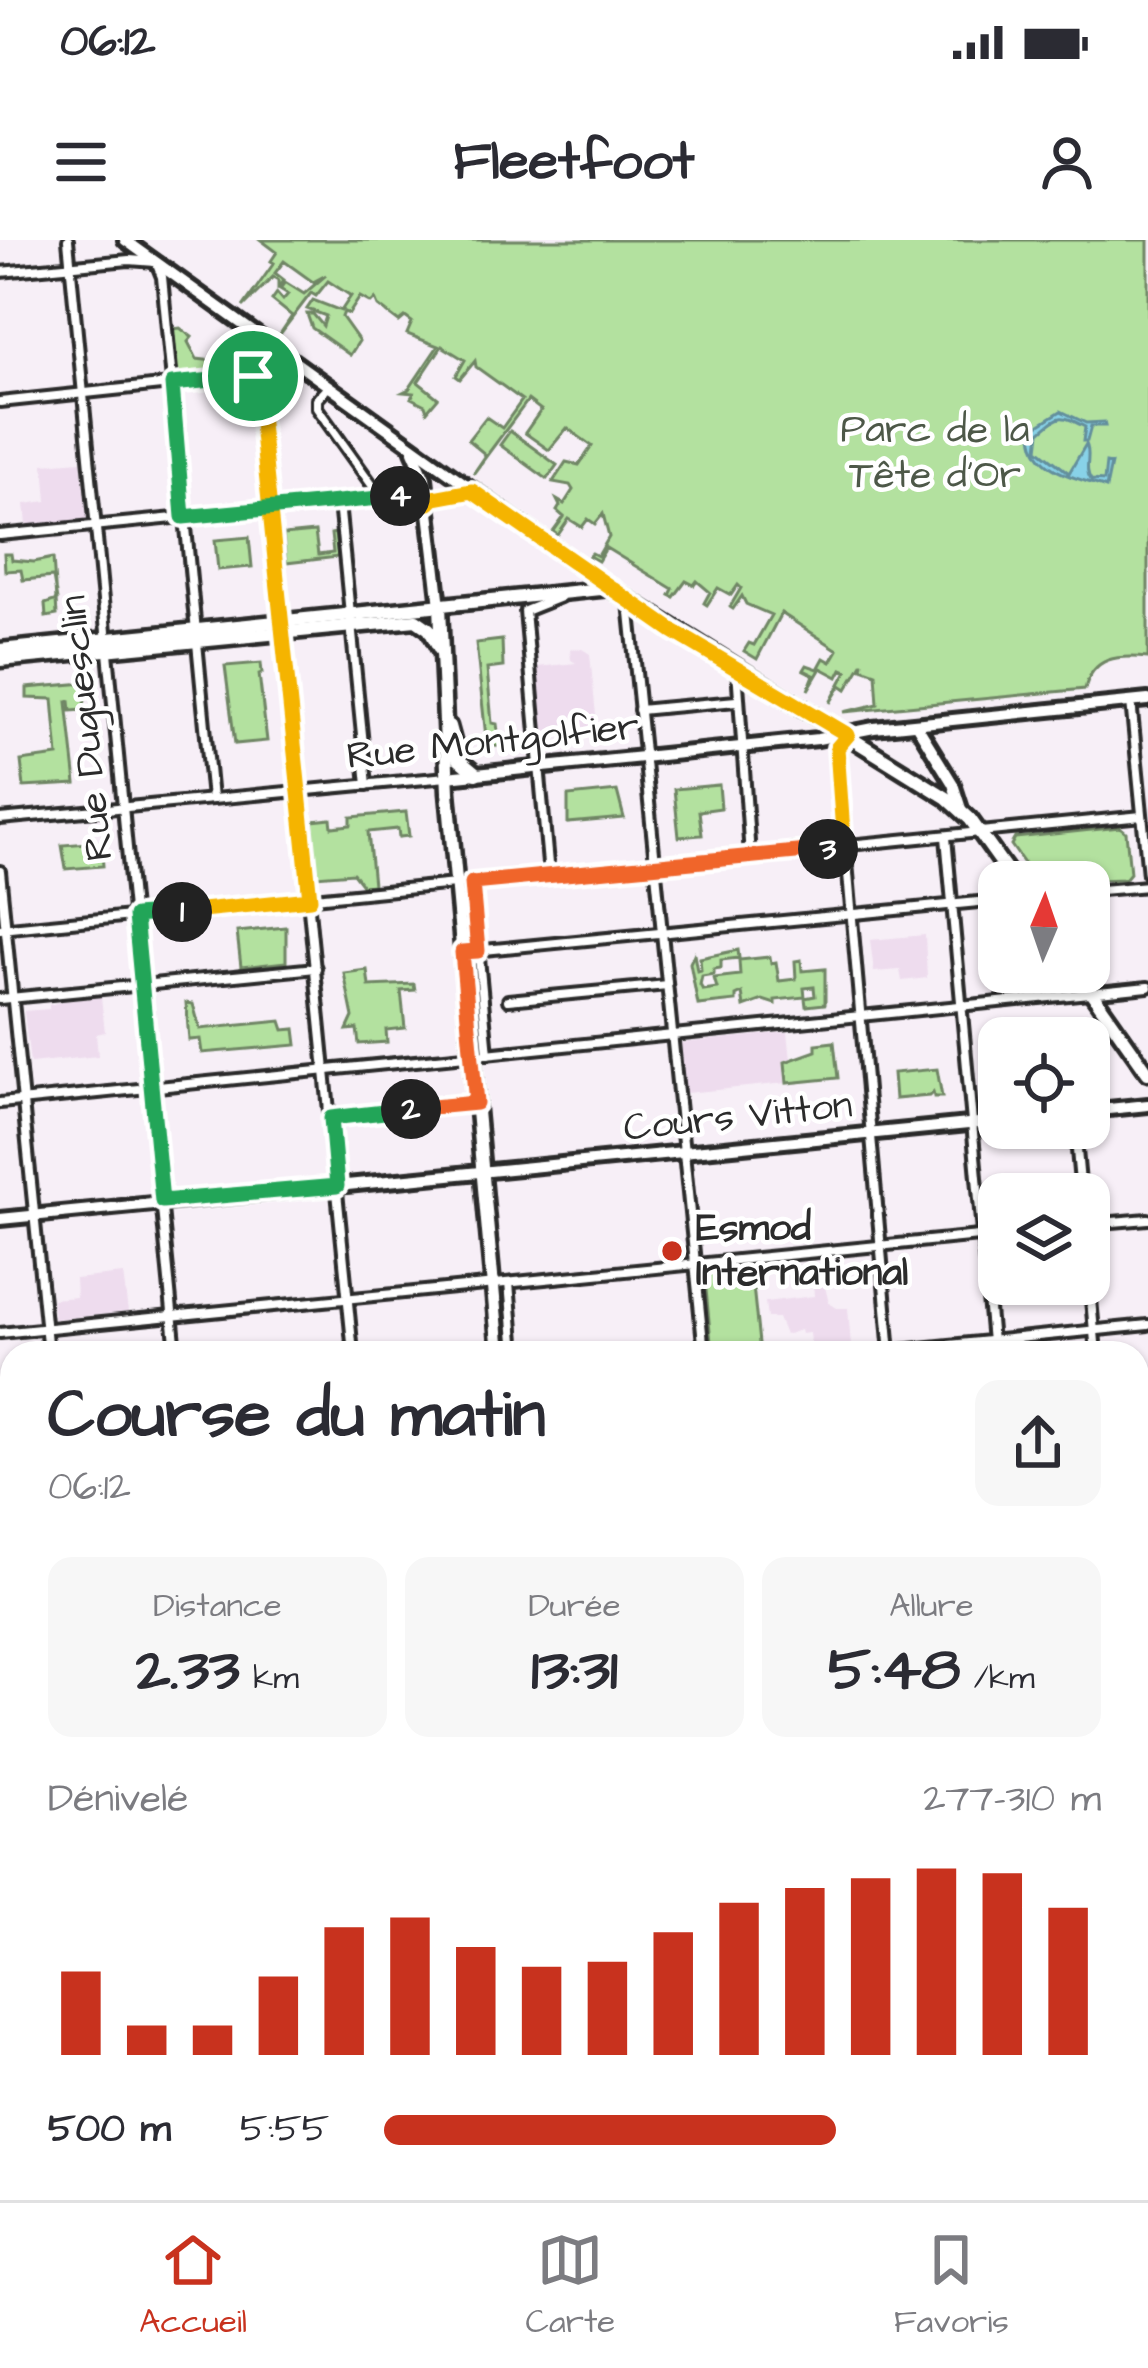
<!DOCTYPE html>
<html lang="fr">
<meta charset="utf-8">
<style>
body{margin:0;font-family:"Architects Daughter",sans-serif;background:#f7f7f7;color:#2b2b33;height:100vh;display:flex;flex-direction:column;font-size:45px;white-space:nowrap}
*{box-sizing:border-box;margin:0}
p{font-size:39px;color:#7c7c81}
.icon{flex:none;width:66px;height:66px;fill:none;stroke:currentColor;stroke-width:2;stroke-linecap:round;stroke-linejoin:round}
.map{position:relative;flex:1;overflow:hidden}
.drawer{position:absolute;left:0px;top:1101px;width:1149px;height:861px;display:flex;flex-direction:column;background:#fff;border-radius:36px 36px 0 0;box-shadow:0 3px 9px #0004}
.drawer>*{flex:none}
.needle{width:78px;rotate:2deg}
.tools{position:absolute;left:978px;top:621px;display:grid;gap:24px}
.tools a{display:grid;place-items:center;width:132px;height:132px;border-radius:24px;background:#fff;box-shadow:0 3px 9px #0004;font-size:60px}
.pin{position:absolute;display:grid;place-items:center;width:102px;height:102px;color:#fff;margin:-51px;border:6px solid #fff;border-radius:50%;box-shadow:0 3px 12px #0007}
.km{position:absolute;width:60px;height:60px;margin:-30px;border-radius:50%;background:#222;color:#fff;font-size:33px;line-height:60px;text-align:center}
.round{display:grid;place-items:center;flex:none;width:126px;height:126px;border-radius:24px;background:#f7f7f7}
.summary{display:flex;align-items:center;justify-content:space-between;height:204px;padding:0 48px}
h1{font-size:66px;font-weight:700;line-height:90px}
.metrics{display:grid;grid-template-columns:repeat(3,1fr);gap:18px;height:204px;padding:12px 48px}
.metrics div{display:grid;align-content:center;border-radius:24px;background:#f7f7f7;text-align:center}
.metrics b{font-size:60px;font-weight:700}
.metrics small{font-size:33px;font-weight:400}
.metrics p{font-size:33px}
.chart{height:336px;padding:24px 48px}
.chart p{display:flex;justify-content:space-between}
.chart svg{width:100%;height:216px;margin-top:12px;stroke:#c8321e;stroke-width:6}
ul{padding:0 48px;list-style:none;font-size:39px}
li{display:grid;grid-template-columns:192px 144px 1fr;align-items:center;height:90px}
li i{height:30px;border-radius:15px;background:#c8321e}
.status{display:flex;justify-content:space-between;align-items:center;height:84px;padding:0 60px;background:#fff;direction:ltr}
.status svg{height:33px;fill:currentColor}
header{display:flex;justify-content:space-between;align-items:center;height:156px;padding:0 48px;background:#fff;font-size:54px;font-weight:700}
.tab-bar{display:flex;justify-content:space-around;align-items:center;height:168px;border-top:3px solid #e1e1e2;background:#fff;font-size:33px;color:#7c7c81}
.tab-bar a{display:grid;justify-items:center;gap:6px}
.tab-bar .current{color:#c8321e}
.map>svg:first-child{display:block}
.built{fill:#eedcee}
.green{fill:#b3e19f;stroke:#6f8665;stroke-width:3}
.water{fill:#88d2e8;stroke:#638f9c;stroke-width:3}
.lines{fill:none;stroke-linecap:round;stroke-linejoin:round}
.secondary-tunnel{stroke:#cec8ce;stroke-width:10;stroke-dasharray:10 5;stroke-linecap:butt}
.minor-casing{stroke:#2b2b2b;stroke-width:16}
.tertiary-casing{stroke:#2b2b2b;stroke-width:18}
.secondary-casing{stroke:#2b2b2b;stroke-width:20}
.primary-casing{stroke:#2b2b2b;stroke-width:21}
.minor{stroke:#fff;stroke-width:8}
.tertiary{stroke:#fff;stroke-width:9}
.secondary{stroke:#fff;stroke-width:10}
.primary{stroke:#fff;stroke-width:12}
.split-1-casing{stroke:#fff;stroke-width:24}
.split-2-casing{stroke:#fff;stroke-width:24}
.split-3-casing{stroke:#fff;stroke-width:24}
.split-4-casing{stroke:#fff;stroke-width:24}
.split-5-casing{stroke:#fff;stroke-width:24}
.split-1{stroke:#f5b400;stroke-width:15}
.split-2{stroke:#22a559;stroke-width:15}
.split-3{stroke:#f0652b;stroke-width:15}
.split-4{stroke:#f5b400;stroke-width:15}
.split-5{stroke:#22a559;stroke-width:15}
.poi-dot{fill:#c8321e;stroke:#fff;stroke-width:4.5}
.labels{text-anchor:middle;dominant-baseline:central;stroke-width:9;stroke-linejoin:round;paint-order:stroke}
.park-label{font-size:39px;fill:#4d5848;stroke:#fff}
.street-label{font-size:39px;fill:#2b2b2b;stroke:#fff}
.poi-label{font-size:39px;font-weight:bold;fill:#2b2b2b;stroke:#fff;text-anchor:start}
</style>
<div class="status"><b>06:12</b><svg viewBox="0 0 49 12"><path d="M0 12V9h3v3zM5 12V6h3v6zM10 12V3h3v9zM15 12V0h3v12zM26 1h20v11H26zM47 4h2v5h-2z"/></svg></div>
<header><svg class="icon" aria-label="menu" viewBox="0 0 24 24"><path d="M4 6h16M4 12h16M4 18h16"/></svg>Fleetfoot<svg class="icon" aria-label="person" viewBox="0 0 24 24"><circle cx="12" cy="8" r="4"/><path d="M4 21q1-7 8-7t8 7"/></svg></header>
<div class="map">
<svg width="1148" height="1960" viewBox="0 0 1148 1960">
<rect width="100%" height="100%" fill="#f7eff7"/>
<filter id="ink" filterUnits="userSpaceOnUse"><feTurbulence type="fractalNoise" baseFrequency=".00833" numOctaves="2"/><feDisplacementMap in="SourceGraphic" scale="24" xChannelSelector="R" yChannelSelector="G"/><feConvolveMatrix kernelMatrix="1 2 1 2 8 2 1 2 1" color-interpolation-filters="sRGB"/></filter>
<g filter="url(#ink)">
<g class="built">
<path d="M 81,221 L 87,279 L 27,285 L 25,264 L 47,261 L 44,224 Z"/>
<path d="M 570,409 L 582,409 L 590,414 L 597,486 L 543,491 L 537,427 L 576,423 L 571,420 Z"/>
<path d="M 925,695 L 927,738 L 902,741 L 900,730 L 874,732 L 870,700 Z"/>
<path d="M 101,757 L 105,792 L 96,794 L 98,816 L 30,823 L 24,771 L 49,769 L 49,765 L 63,761 Z"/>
<path d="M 788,792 L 791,820 L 785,823 L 787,843 L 686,853 L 681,803 Z"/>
<path d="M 123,1034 L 128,1072 L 54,1079 L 52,1059 L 76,1057 L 75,1039 Z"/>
<path d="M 828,1042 L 825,1047 L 829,1063 L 837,1068 L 848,1068 L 851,1106 L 811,1110 L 809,1093 L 801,1094 L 800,1090 L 785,1095 L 778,1078 L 767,1078 L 765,1062 L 814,1056 L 813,1044 Z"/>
<path d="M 1148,1842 L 1148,1960 L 437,1960 L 436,1950 L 1137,1950 L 1137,1843 Z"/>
</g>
<g class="green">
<path d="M 261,0 L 1148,0 L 1148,418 C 1118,415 1093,416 1085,449 L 844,472 L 878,464 L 876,433 L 862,428 L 863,422 L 847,449 L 841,445 L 830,463 L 847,431 L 842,429 L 838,437 L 821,428 L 808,450 L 814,435 L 804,430 L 807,425 L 818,429 L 824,418 L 831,422 L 838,410 L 781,373 L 757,419 L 744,411 L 749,403 L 754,405 L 771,375 L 746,364 L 742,356 L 733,369 L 730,367 L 741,348 L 738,345 L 731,355 L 718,348 L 707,365 L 704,363 L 710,352 L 697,341 L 694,345 L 686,341 L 674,357 L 670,355 L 673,349 L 606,308 L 598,321 L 589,316 L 592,313 L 598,316 L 609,297 L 603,274 L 595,284 L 588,279 L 582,287 L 569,279 L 558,295 L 553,292 L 564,277 L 557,271 L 560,266 L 557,260 L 564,264 L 573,250 L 570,245 L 553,242 L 566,222 L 579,225 L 592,206 L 567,188 L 549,210 L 525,193 L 541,170 L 528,160 L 473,234 L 486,215 L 468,200 L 486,177 L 502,188 L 522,160 L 476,127 L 475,121 L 460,139 L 456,136 L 465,120 L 442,106 L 418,142 L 438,158 L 427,171 L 425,165 L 411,158 L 414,153 L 403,152 L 409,149 L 438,106 L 407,94 L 412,82 L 405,77 L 399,82 L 378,66 L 375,59 L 371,63 L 360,57 L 349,74 L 344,72 L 342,77 L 359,101 L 350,115 L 312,88 L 307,74 L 313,74 L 323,86 L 326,76 L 307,69 L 313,60 L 341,71 L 351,56 L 328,41 L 316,56 L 311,53 L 280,94 L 292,76 L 272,60 L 277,53 L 283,60 L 288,54 L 280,49 L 285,42 L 304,54 L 326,35 L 313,42 L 284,21 L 275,33 L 284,40 L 278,47 L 278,40 L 273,37 L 243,67 L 274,23 L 271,21 L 277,12 Z"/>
<path d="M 180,88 L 192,97 L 188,102 L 197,119 L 213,121 L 219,114 L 223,117 L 217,132 L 177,134 L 173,89 Z"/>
<path d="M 510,191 L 557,225 L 547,239 L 500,205 Z"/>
<path d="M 315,292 L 318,315 L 333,313 L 331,294 L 335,293 L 338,317 L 286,323 L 283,295 Z"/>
<path d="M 249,297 L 252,327 L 218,330 L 215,300 Z"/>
<path d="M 4,314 L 11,314 L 12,320 L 34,322 L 53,318 L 57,375 L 46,377 L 45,364 L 57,360 L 53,337 L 23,340 L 21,330 L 5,331 Z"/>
<path d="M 502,400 L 503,427 L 487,429 L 492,483 L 497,484 L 500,506 L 487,507 L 476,403 Z"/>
<path d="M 261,423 L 262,433 L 259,434 L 267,501 L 235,504 L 225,426 Z"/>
<path d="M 86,443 L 84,470 L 71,471 L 70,461 L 67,462 L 76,544 L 24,547 L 21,521 L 58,516 L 53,459 L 27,458 L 27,448 Z"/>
<path d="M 719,545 L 721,568 L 699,571 L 702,595 L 679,597 L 674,549 Z"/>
<path d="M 617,551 L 624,578 L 568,583 L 568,556 Z"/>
<path d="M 406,572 L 409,596 L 399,597 L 398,589 L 368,592 L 373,645 L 363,646 L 353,633 L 316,636 L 312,581 L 331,579 L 332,587 L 351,585 L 351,577 Z"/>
<path d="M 1120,587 L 1126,592 L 1130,633 L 1125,639 L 1037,642 L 1011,605 L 1015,598 Z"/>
<path d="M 101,602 L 103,626 L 66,629 L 62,605 Z"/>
<path d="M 286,687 L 286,722 L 241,727 L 237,692 Z"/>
<path d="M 738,710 L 739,718 L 721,720 L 721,728 L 714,729 L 714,734 L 702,736 L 700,745 L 703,750 L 717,748 L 714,738 L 740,735 L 739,720 L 770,717 L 771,723 L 776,722 L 779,741 L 796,739 L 795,721 L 801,720 L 802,731 L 825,729 L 825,764 L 806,766 L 805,758 L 815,756 L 814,747 L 804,748 L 805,757 L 775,760 L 775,764 L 763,760 L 744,767 L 742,753 L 736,756 L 736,761 L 698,765 L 690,723 L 694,714 L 697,731 L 701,730 L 700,718 Z"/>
<path d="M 367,730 L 369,746 L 414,744 L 415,750 L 401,751 L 405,788 L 386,790 L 387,802 L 359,804 L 357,789 L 347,790 L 353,777 L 344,733 Z"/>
<path d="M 186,763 L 193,764 L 200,789 L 281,781 L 284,790 L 295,789 L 297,805 L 202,813 L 200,799 L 189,800 Z"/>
<path d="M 834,802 L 838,838 L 787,843 L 785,822 L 816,811 L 816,804 Z"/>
<path d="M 937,829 L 942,857 L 934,857 L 933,852 L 929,856 L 895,859 L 893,833 Z"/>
<path d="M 751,1027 L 760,1113 L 712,1113 L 705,1039 L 712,1031 Z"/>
</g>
<path class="water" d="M 1061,171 L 1086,183 L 1104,182 L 1105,186 L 1091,186 L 1087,201 L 1083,201 L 1085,187 C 1060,174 1062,174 1040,192 L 1038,209 L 1069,233 L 1086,204 C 1092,215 1083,228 1091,240 L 1104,241 L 1106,223 L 1111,224 L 1106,248 C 1075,236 1031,233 1032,189 Z"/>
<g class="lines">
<g class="secondary-tunnel">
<path d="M 1137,1947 L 1148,1946"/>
<path d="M 1008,1950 L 1059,1955 L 1108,1950"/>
<path d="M 921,1958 L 1010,1950"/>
</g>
<g class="minor-casing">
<g id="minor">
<path d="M 68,0 L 176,1113"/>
<path d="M 0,32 L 129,20 L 156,22 L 162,37 L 212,559"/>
<path d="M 272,107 L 256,135 L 353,1113"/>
<path d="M 328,147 L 317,159 L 317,168 L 382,259"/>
<path d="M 0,162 L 256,135"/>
<path d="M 339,263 L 367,545"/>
<path d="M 0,295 L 410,255 L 429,263 L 433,258 L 472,251"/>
<path d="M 629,362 L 704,1113"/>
<path d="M 737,429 L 750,616"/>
<path d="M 1131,461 L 1148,635"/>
<path d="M 639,470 L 736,461"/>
<path d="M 847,497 L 837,508 L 890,1113"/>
<path d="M 0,579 L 447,537"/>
<path d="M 946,597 L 993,1113"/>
<path d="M 0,631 L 48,1113"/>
<path d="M 549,635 L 525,371 L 560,357"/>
<path d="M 472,643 L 488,814"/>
<path d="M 1089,651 L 1148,646"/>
<path d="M 0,689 L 1142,576"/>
<path d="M 463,712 L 999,660"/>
<path d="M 0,759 L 316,728"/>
<path d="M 508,760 L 667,745"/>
<path d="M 0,863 L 1148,747"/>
<path d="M 331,877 L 475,863"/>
<path d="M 1075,888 L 1081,954"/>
<path d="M 1089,984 L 1148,979"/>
<path d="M 1089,1038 L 1096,1113"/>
<path d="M 509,1043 L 515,1113"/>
<path d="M 0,1093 L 999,994"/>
<path d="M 870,1113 L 1148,1085"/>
<path d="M 0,1193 L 12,1192"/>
<path d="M 0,1267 L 12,1266"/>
<path d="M 0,1332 L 12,1331"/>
<path d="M 0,1418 L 12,1416"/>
<path d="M 0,1446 L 12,1575"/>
<path d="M 1148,1561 L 1143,1569 L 1148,1614"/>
<path d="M 0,1623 L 12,1622"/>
<path d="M 1137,1645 L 1148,1645"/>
<path d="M 0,1693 L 12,1692"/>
<path d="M 0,1712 L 12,1835"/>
<path d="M 1137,1841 L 1148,1840"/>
<path d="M 0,1872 L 12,1870"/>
<path d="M 23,1950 L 24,1960"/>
<path d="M 130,1950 L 131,1960"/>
<path d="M 257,1950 L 258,1960"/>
<path d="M 0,1951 L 12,1950"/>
</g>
</g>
<g class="tertiary-casing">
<g id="tertiary">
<path d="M 1137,1419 L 1148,1418"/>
<path d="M 0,1530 L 12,1529"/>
<path d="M 0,1754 L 12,1755"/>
</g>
</g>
<g class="secondary-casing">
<g id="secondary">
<path d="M 125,0 L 610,348"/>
<path d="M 413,211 L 425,238 L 440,366"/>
<path d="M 916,484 L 953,544 L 961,569"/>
<path d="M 447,537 L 818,499 L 874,488 L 1148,460"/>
<path d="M 1089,871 L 1148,865"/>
<path d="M 0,979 L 999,881"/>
<path d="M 1137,1254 L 1148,1142"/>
<path d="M 1137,1315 L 1148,1303"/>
<path d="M 1137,1429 L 1148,1536"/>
<path d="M 1137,1785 L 1148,1785"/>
<path d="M 1137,1935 L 1148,1934"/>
<path d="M 900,1960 L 921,1958"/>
</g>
</g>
<g class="primary-casing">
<g id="primary">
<path d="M 440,366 L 448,552 L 499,1113"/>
<path d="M 0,410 L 610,348 L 947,558 L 970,579 L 1015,642"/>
<path d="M 0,420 L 416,380 L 429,389 L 440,410"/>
<path d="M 449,486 L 458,519 L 476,534"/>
<path d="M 1077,732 L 1148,833"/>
<path d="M 586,1950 L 587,1960"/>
</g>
</g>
<use href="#minor" class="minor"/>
<use href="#tertiary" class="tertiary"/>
<use href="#secondary" class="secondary"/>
<use href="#primary" class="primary"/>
</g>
</g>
<g class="lines" filter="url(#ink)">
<g class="split-1-casing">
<path id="split-1" d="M 182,672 L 310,659 L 256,135 L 253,136"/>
</g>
<g class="split-2-casing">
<path id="split-2" d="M 182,672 L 135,676 L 162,961 L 337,946 L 331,878 L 411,869"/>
</g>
<g class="split-3-casing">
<path id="split-3" d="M 411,869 L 476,863 L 462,712 L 478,711 L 472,643 L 828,609"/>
</g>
<g class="split-4-casing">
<path id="split-4" d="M 400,256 L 410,255 L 429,263 L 434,258 L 472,251 L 673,391 L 848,495 L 837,508 L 844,607 L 828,609"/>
</g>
<g class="split-5-casing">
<path id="split-5" d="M 253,136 L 172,144 L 183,277 L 400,256"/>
</g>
<use href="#split-1" class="split-1"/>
<use href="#split-2" class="split-2"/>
<use href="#split-3" class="split-3"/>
<use href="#split-4" class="split-4"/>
<use href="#split-5" class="split-5"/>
</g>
<circle class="poi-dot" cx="672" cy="1011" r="12"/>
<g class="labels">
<g class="park-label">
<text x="935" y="191">Parc de la<tspan x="935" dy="45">Tête d'Or</tspan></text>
</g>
<g class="street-label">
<text transform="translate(87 488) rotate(-96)">Rue Duguesclin</text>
<text transform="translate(493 502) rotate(-6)">Rue Montgolfier</text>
<text transform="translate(738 877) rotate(-6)">Cours Vitton</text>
</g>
<g class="poi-label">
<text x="696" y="989">Esmod<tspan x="696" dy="45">International</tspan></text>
</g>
</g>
</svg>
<div class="tools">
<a><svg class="needle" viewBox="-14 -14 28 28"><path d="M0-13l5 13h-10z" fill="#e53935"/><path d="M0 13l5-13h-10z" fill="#7c7c81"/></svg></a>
<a><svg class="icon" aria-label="locate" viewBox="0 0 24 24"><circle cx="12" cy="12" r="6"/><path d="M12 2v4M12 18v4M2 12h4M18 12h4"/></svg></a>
<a><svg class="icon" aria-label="layers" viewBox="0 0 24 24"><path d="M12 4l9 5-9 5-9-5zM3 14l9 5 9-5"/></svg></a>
</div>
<div class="pin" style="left:253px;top:136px;background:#1e9e55"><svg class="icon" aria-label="arrive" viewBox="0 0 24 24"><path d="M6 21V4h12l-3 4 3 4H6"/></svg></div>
<b class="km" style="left:182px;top:672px">1</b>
<b class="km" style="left:411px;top:869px">2</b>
<b class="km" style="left:828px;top:609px">3</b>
<b class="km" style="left:400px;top:256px">4</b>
<section class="drawer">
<div class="summary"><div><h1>Course du matin</h1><p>06:12</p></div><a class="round"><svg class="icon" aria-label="share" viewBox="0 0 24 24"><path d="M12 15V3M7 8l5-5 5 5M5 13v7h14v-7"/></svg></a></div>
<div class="metrics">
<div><p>Distance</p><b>2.33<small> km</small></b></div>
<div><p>Durée</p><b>13:31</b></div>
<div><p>Allure</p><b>5:48<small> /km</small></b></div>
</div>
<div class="chart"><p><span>Dénivelé</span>277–310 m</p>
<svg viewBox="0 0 160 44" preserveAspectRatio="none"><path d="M5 44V27M15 44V38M25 44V38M35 44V28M45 44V18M55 44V16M65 44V22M75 44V26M85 44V25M95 44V19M105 44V13M115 44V10M125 44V8M135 44V6M145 44V7M155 44V14"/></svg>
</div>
<ul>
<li><b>500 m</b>5:55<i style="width:63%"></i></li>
</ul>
</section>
</div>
<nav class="tab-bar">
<a class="current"><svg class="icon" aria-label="home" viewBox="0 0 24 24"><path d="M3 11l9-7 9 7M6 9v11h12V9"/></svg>Accueil</a>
<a><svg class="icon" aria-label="map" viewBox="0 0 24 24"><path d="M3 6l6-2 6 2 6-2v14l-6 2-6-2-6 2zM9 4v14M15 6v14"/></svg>Carte</a>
<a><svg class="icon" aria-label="saved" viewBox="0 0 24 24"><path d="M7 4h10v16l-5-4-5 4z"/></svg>Favoris</a>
</nav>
